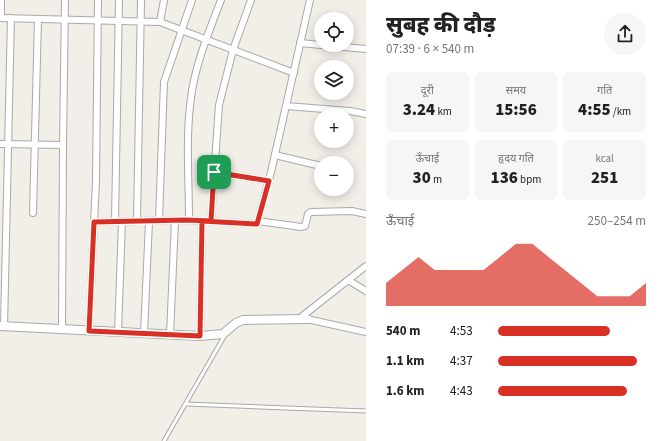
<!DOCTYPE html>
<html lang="hi">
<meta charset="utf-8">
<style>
body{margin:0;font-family:"Source Sans 3","Noto Sans Devanagari",sans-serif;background:#f6f6f6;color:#222;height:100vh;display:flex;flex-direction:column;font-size:15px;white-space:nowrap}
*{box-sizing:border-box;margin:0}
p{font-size:13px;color:#767676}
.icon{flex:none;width:22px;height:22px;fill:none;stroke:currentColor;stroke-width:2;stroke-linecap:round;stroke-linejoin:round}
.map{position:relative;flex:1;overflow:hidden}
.side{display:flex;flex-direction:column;background:#fff;width:300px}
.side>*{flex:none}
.tools{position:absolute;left:314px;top:12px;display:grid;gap:8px}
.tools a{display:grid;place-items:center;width:40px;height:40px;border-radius:50%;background:#fff;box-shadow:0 2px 10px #0003;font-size:20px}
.pin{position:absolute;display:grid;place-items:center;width:34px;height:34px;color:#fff;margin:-17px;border-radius:8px;box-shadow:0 2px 6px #0006}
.round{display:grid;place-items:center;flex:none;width:42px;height:42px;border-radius:21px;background:#f6f6f6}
.overview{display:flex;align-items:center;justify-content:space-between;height:68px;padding:0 20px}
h1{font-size:22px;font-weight:800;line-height:30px}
.metrics{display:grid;grid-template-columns:repeat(3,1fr);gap:6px;height:68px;padding:4px 20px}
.metrics div{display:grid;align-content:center;border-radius:6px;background:#f6f6f6;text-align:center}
.metrics b{font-size:17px;font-weight:800}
.metrics small{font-size:11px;font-weight:400}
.metrics p{font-size:11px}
.chart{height:112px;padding:8px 20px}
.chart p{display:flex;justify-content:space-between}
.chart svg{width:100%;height:72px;margin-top:4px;fill:#d93025;opacity:.7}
ul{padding:0 20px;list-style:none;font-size:13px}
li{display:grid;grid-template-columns:64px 48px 1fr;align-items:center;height:30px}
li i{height:10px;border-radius:5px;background:#d93025}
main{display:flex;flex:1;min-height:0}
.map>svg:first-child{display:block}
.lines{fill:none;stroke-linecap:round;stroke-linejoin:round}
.service-casing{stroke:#a9a9a9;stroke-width:5}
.minor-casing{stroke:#a9a9a9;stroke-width:8}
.tertiary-casing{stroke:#a9a9a9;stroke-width:10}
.service{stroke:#fff;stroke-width:3}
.minor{stroke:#fff;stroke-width:6}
.tertiary{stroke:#fff;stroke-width:8}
.route-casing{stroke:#fff;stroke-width:8}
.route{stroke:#d93025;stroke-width:5}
</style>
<main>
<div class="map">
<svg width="366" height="441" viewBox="0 0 366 441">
<rect width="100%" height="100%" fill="#f2efe9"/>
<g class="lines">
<g class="service-casing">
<g id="service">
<path d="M 186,404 L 366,411"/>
<path d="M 164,441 L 225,335"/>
</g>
</g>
<g class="minor-casing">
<g id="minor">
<path d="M 0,18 L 160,22 L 294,73"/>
<path d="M 1,18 L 1,0"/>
<path d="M 160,22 L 164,0"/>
<path d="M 300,43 L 321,45"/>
<path d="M 322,45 L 366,49"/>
<path d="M 286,106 L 350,111 L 366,114"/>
<path d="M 0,144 L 63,145 L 62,330"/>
<path d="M 63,145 L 65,0"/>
<path d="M 275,155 L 321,166"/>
<path d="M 214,172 L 269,181"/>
<path d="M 33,213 L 38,19"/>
<path d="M 159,220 L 164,82 L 192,0"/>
<path d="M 189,220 C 189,177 185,133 192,91 C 197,60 210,29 221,0"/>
<path d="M 115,221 L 119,0"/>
<path d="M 137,221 L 141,0"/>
<path d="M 211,221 L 219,105 L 233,50 L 251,0"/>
<path d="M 258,221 L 301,227 L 305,226 L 308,214 L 311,212 L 352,211 L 366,214"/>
<path d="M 94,222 L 186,220 L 257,224 L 271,172 L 310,0"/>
<path d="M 348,280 L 366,291"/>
<path d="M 300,318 L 366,266"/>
<path d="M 307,319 L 366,332"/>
<path d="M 4,327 L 11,18"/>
<path d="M 89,331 L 96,181 L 98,0"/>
<path d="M 118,333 L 122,221"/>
<path d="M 144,334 L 149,221"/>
<path d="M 170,335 L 175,220"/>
<path d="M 200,336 L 202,221"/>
</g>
</g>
<g class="tertiary-casing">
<path id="tertiary" d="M 0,326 L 200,336 L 223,334 L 236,323 L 243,320 L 307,319"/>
</g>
<use href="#service" class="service"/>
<use href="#minor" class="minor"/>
<use href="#tertiary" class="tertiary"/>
</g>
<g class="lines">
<g class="route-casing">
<path id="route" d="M 214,172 L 211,221 L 186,220 L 94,222 L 89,331 L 200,336 L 202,221 L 256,224 L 257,224 L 269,181 L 214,172"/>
</g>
<use href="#route" class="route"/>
</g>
</svg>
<div class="tools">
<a><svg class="icon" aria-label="locate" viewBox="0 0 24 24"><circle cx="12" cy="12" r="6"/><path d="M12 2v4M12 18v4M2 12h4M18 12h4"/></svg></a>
<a><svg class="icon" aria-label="layers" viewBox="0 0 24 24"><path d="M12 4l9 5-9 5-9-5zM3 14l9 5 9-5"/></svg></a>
<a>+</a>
<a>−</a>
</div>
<div class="pin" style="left:214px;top:172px;background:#1e9e55"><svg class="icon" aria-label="arrive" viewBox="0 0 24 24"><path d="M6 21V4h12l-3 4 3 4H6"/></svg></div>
</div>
<section class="side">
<div class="overview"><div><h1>सुबह की दौड़</h1><p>07:39 · 6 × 540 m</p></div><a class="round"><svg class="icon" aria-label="share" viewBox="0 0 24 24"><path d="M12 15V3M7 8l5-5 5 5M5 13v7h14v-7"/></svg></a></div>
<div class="metrics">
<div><p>दूरी</p><b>3.24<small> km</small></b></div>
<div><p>समय</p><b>15:56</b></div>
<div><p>गति</p><b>4:55<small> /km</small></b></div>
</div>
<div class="metrics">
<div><p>ऊँचाई</p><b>30<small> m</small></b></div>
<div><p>हृदय गति</p><b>136<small> bpm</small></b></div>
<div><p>kcal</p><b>251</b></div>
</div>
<div class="chart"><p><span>ऊँचाई</span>250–254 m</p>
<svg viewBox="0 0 160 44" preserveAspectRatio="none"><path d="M0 44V30L10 22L20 14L30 22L40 22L50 22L60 22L70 14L80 6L90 6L100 14L110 22L120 30L130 38L140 38L150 38L160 30V44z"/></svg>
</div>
<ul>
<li><b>540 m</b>4:53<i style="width:76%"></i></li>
<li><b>1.1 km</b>4:37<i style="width:94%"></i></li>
<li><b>1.6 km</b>4:43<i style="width:87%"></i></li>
</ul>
</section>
</main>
